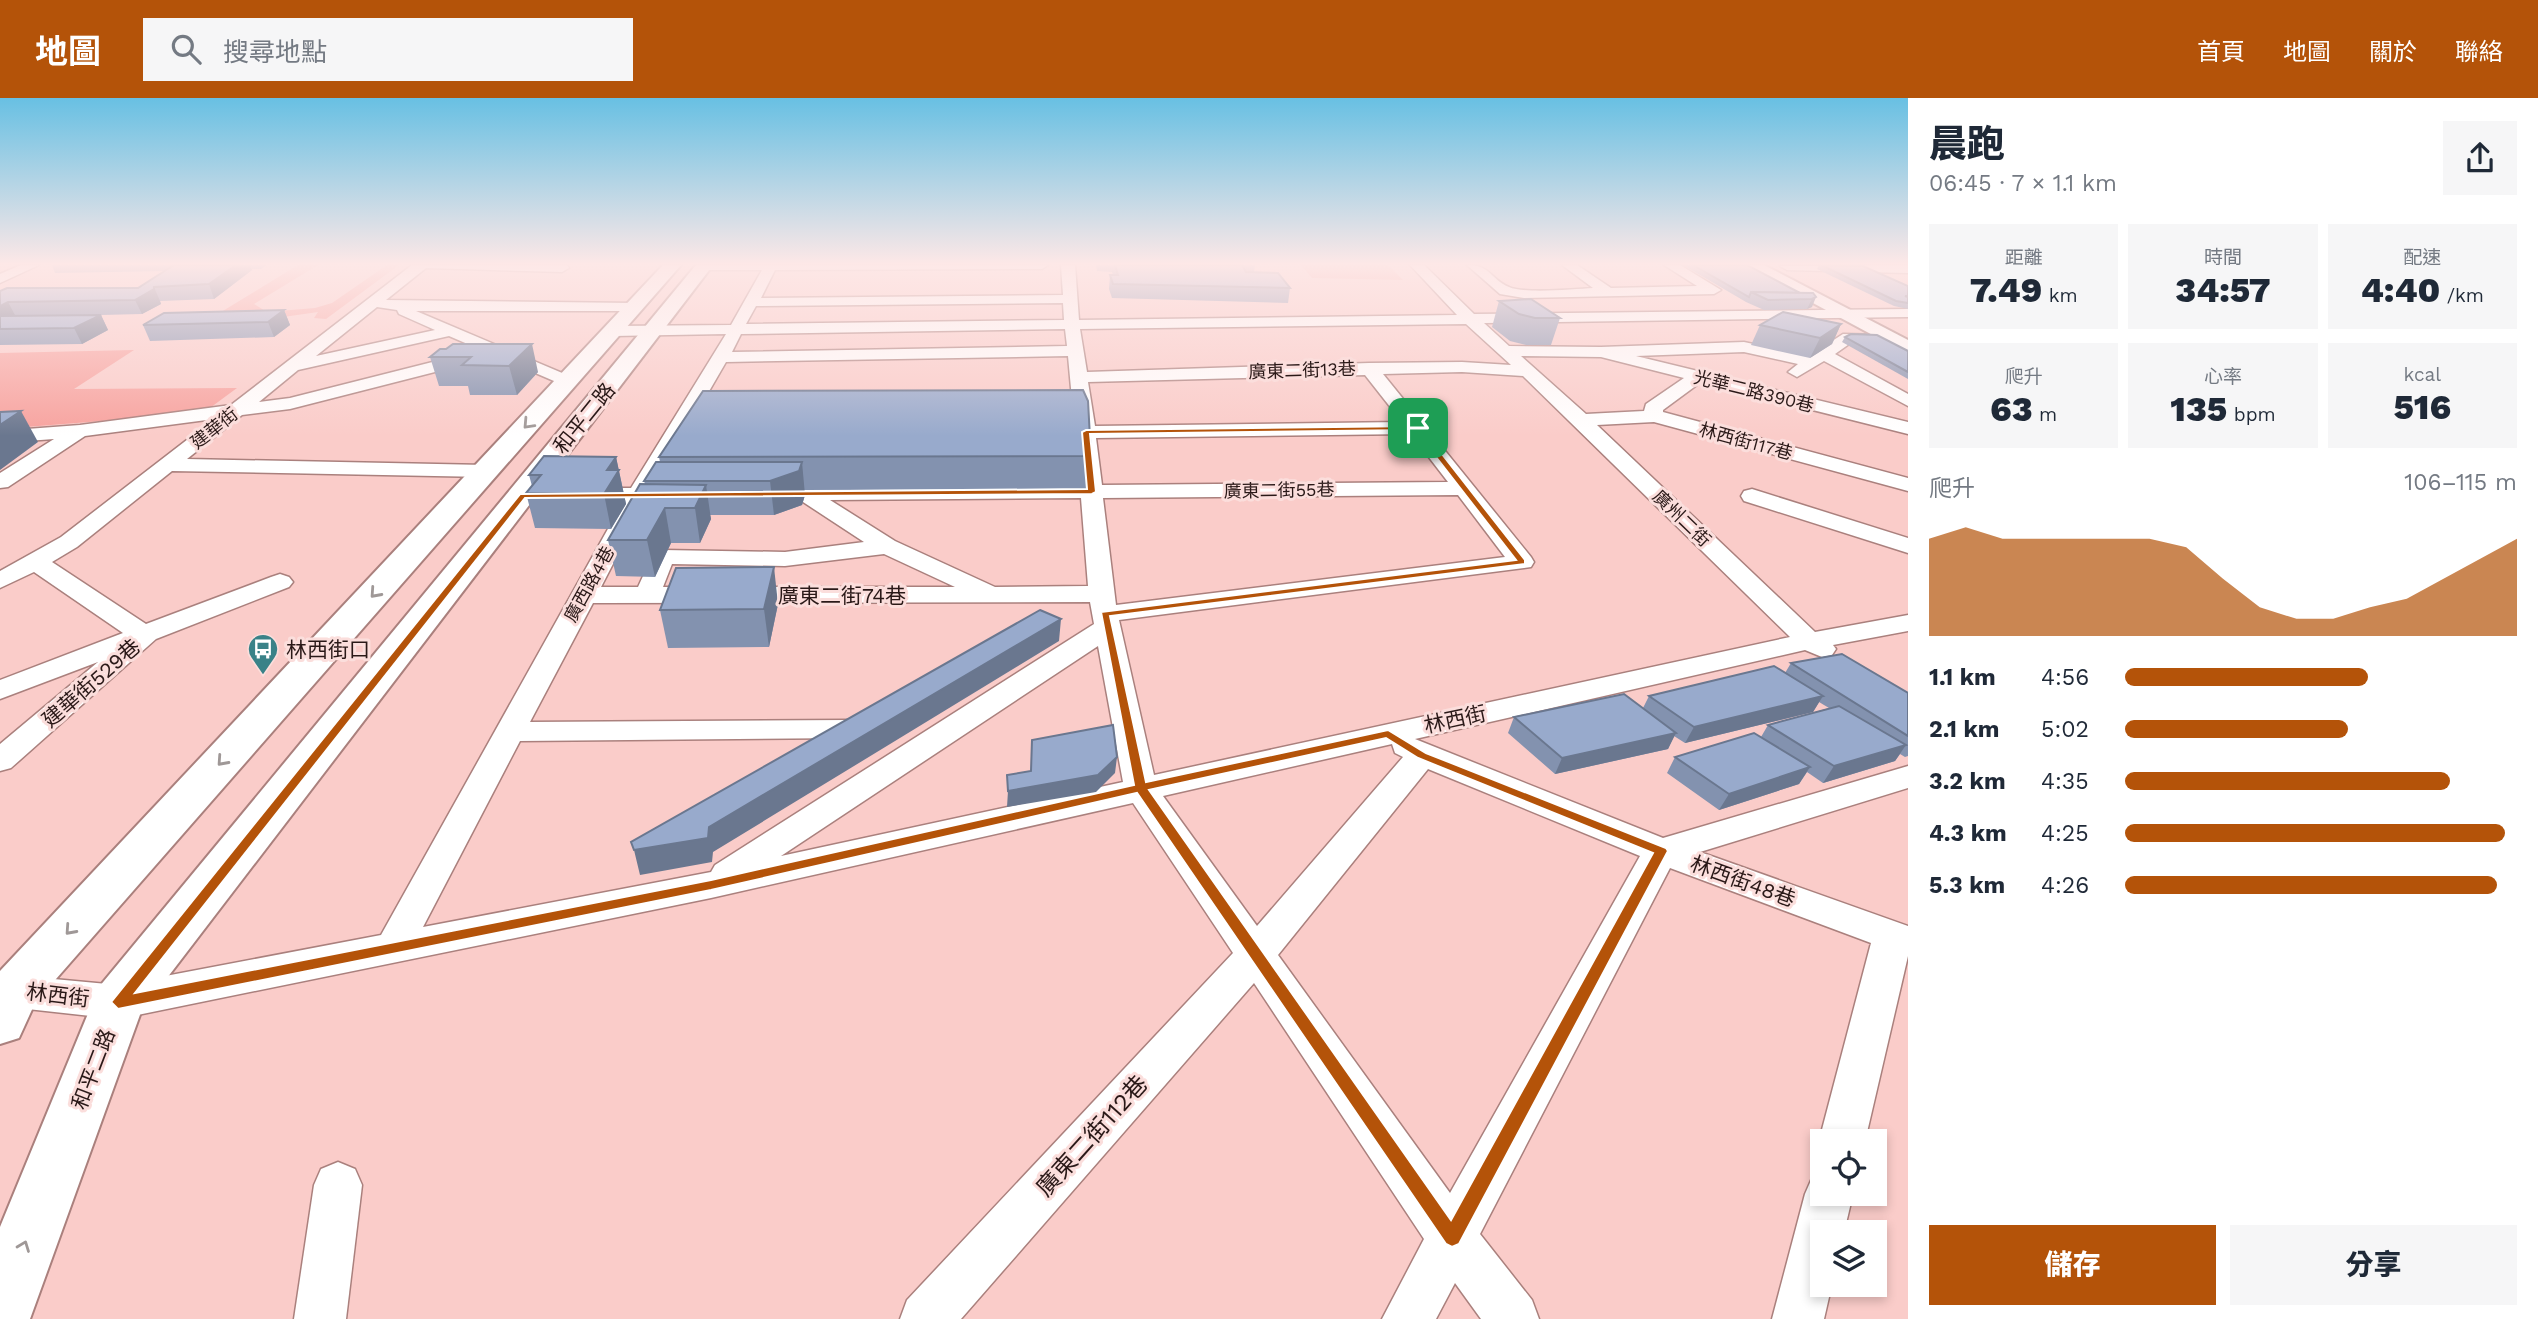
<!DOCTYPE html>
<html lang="zh-TW">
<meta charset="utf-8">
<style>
body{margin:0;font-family:"Work Sans","Noto Sans TC",sans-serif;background:#f6f6f7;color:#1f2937;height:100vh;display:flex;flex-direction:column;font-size:26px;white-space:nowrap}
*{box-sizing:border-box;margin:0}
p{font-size:23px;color:#747a83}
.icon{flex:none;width:38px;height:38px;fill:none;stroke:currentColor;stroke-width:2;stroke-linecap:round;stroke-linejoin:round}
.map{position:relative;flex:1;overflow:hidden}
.details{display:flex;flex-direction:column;background:#fff;width:630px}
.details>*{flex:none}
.tools{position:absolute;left:1810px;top:1031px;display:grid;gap:14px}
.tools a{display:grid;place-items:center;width:77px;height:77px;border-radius:0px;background:#fff;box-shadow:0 4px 10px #0003;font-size:35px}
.pin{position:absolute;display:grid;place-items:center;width:60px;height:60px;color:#fff;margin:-30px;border-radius:14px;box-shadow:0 4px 10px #0006}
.round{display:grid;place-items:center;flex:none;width:74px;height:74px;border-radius:0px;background:#f6f6f7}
.head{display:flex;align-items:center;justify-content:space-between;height:119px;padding:0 21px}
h1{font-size:38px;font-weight:800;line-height:52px}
.metrics{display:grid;grid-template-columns:repeat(3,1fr);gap:10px;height:119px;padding:7px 21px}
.metrics div{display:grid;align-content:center;border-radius:0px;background:#f6f6f7;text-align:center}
.metrics b{font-size:35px;font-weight:800}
.metrics small{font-size:19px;font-weight:400}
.metrics p{font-size:19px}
.chart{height:196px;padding:14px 21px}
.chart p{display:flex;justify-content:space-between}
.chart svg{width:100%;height:126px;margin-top:7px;fill:#b45309;opacity:.7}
.cta{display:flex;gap:14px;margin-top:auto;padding:14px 21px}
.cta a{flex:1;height:80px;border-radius:0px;background:#b45309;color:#fff;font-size:28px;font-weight:800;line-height:80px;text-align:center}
.cta a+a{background:#f6f6f7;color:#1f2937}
ul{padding:0 21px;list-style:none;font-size:23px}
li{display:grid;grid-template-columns:112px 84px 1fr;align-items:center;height:52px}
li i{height:18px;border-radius:9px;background:#b45309}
header{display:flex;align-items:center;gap:42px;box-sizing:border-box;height:98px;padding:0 35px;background:#b45309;color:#fff}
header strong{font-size:33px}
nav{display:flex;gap:38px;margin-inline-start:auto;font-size:24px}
.search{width:490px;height:63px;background:#f6f6f7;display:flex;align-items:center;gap:18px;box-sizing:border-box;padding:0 24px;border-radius:0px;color:#747a83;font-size:26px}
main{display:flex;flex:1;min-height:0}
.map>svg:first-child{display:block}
.green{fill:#f7a29e}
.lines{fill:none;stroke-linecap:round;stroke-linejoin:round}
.street-casing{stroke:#aa807d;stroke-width:3}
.secondary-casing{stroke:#aa807d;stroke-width:4}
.street{fill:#fff;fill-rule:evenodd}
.secondary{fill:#fff;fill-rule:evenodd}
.wall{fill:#8392af}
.shaded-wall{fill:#6a778f}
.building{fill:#98aacc;stroke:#6a778f;stroke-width:2}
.oneway{stroke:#9f9897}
.route{fill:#b45309;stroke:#fff;stroke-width:2;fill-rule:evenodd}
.labels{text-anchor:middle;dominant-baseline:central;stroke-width:6;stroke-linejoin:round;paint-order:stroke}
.far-street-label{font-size:18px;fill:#2a1918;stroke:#fbdedc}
.street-label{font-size:21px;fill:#2a1918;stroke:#fbdedc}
.poi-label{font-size:21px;fill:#2a1918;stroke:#fbdedc;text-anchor:start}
.near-street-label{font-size:24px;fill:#2a1918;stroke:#fbdedc}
</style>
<header>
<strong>地圖</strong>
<div class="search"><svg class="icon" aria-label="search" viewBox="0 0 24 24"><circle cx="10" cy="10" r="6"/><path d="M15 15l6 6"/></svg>搜尋地點</div>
<nav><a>首頁</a><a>地圖</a><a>關於</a><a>聯絡</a></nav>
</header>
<main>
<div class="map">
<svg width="1908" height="1221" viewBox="0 0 1908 1221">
<rect width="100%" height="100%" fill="#faccc9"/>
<g class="green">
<path d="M 298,167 L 318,167 L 254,206 L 267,214 L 315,210 L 332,205 L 387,167 L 399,167 L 326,221 L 314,220 L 318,214 L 276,220 L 208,222 Z"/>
<path d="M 1301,167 L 1388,167 L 1403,182 L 1312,180 Z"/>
<path d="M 134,252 L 74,291 L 237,290 L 203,315 L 0,331 L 0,255 Z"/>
</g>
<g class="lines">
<g class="street-casing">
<g id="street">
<path d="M 21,167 L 39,167 L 0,185 L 0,176 Z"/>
<path d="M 412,167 L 567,167 L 569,170 L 562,174 L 426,170 L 386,202 L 635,205 L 642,209 L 635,213 L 416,213 L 574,280 L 577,284 L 574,288 L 568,289 L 449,238 L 298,272 L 259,304 L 290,300 L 472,254 L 480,259 L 478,263 L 290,311 L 242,317 L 187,361 L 486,367 L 493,369 L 496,373 L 493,377 L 486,379 L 172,373 L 77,449 L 52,464 L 146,526 L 271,479 L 280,476 L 289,479 L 293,484 L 289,489 L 156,541 L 11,670 L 0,673 L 0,646 L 98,564 L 0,601 L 0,582 L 123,535 L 34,474 L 0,490 L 0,473 L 61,439 L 214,321 L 85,338 L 8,389 L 0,390 L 0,375 L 54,341 L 0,345 L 0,333 L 80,327 L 231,307 ZM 377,209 L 397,212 L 399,216 L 435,232 L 316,258 Z"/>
<path d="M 699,167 L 1048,167 L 1042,171 L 775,172 L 761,200 L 1063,197 L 1061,167 L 1075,167 L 1079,222 L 1457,217 L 1410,167 L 1424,167 L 1474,216 L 1908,211 L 1908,219 L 1484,225 L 1509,248 L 1601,249 L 1744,244 L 1809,258 L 1843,236 L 1889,237 L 1891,240 L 1889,243 L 1852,244 L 1835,256 L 1908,296 L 1908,308 L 1824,263 L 1797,279 L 1788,274 L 1798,266 L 1744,254 L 1636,258 L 1908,324 L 1908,336 L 1701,284 L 1663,312 L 1663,314 L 1908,380 L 1908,393 L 1654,324 L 1597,327 L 1815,534 L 1908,517 L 1908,533 L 1833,547 L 1836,551 L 1832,557 L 1822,559 L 1805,552 L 1415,641 L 1663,740 L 1908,668 L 1908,690 L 1700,754 L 1908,828 L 1908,858 L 1865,1043 L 1822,1043 L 1822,1049 L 1819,1043 L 1871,845 L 1670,770 L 1480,1136 L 1532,1202 L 1539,1221 L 1481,1221 L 1455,1185 L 1436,1221 L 1382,1221 L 1424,1141 L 1254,885 L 961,1221 L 900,1221 L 907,1202 L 1233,855 L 1133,705 L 711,800 L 118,921 L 0,908 L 0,876 L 118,887 L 381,837 L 623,404 L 575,402 L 572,397 L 575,392 L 583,390 L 631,390 L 726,236 L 613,238 L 605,233 L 613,228 L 731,227 L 762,172 L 705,172 ZM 1063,205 L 1064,222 L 746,226 L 756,208 ZM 1466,226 L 1511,267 L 1462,264 L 1369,265 L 1087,274 L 1080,231 ZM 1065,231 L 1067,248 L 732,254 L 741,236 ZM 1068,258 L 1080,387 L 765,389 L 757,391 L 754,396 L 757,401 L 800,402 L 864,444 L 785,454 L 663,452 L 654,454 L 638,489 L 601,489 L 645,404 L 681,402 L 684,397 L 681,392 L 653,390 L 726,264 ZM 1521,258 L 1601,259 L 1684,280 L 1646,306 L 1644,313 L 1586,316 ZM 1462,274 L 1523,278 L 1790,539 L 1154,677 L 1119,522 L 1531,469 L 1534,464 L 1531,459 L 1383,276 ZM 1365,277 L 1402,324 L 1095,328 L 1088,284 ZM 1411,336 L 1448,384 L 1102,387 L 1096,340 ZM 1458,397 L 1505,459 L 1116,507 L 1103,400 ZM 1081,400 L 1088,488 L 995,489 L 895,443 L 830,402 ZM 884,456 L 955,489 L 663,489 L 672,466 L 785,468 ZM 1090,504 L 1094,526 L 715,767 L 711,774 L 423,829 L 520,643 L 848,640 L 859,638 L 863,631 L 859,624 L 848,622 L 530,624 L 593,505 ZM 1098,548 L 1123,684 L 781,758 ZM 1392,646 L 1395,655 L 1403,659 L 1257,828 L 1163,698 ZM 1428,671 L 1640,758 L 1450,1095 L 1278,857 Z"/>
<path d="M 1467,167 C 1491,167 1490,181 1509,189 C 1524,196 1575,191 1593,190 L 1562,167 L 1577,167 L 1611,190 L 1697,188 L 1664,167 L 1680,167 L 1721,192 L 1714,196 L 1524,200 L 1500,196 Z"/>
<path d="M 1908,167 L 1908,175 L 1787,172 L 1780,168 Z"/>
<path d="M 1752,391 L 1908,440 L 1908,455 L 1744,403 L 1741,398 L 1744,393 Z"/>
<path d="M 338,1064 L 355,1071 L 362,1087 L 346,1221 L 294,1221 L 314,1087 L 321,1071 Z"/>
<path d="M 1822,1076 L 1822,1096 L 1853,1096 L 1844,1134 L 1822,1134 L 1822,1186 L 1832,1186 L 1824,1221 L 1772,1221 L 1805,1096 L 1812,1080 Z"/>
</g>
</g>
<g class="secondary-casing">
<g id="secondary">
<path d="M 663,167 L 681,167 L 35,905 L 19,940 L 0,946 L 0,873 Z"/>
<path d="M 696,167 L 713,167 L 141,914 L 30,1221 L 0,1221 L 0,1129 L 99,889 Z"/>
<path d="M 1742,167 L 1764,167 L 1908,242 L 1908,256 Z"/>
</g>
</g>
<use href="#street" class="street"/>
<use href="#secondary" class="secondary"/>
</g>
<g class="wall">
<path d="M 52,167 L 267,167 L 261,171 L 252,171 L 252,172 L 214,201 L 160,203 L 161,206 L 142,216 L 101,217 L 108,232 L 82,246 L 0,247 L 0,193 L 138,190 L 166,173 L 55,175 Z"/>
<path d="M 1096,167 L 1255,167 L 1254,174 L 1290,190 L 1288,205 L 1112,200 L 1109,191 L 1110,177 L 1113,177 L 1112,174 L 1097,173 Z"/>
<path d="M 1683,167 L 1747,167 L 1800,195 L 1813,195 L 1812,209 L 1807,211 L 1764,212 L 1746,204 Z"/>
<path d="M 1819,167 L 1863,168 L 1908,188 L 1908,211 L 1894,208 L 1817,171 Z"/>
<path d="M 1499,203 L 1560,220 L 1551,247 L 1526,247 L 1510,243 L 1492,229 Z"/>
<path d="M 284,212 L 290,227 L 274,239 L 150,243 L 143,227 Z"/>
<path d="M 1841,226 L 1832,246 L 1810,260 L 1751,247 L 1760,227 Z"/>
<path d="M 1845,239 L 1908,253 L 1908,281 L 1842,244 Z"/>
<path d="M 440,251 L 538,274 L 517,297 L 470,297 L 468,288 L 439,288 L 430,259 Z"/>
<path d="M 1091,358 L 1088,391 L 804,392 L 805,397 L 802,407 L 774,417 L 710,417 L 711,421 L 700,445 L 671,445 L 655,479 L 616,478 L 608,442 L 645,386 L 644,383 L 660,364 L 659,359 Z"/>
<path d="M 616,359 L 626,406 L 611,431 L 535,430 L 526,395 L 532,388 L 529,377 Z"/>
<path d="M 778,506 L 769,549 L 668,550 L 660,512 Z"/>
<path d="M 1791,565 L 1908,595 L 1908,658 L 1905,659 L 1900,656 L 1895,663 L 1823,685 L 1807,674 L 1799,686 L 1719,712 L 1667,675 L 1675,659 L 1761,639 L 1768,627 L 1829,610 L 1819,604 L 1813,614 L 1685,645 L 1674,638 L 1668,651 L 1555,676 L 1508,635 L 1514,619 L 1643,610 L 1649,598 L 1785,575 Z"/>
</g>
<g class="shaded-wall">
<path d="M 236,167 L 250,167 L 252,172 L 214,201 L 209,186 Z"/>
<path d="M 154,189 L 160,203 L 161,206 L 142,216 L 135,202 Z"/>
<path d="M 1816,199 L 1812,209 L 1807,211 L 1812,201 Z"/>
<path d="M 8,204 L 16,219 L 0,227 L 0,208 Z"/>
<path d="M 284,212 L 290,227 L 274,239 L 268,224 Z"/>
<path d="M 101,217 L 108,232 L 82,246 L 74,230 Z"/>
<path d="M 1841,226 L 1832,246 L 1810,260 L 1820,240 Z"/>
<path d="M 532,246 L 538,274 L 517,297 L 509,268 Z"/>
<path d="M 21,313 L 38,344 L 0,372 L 0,327 Z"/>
<path d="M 616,359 L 626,406 L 611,431 L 604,396 L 607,372 Z"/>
<path d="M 802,364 L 805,397 L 802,407 L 774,417 L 770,383 Z"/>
<path d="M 706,387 L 711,421 L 700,445 L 695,410 Z"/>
<path d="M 665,410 L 671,445 L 655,479 L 647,442 Z"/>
<path d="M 774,469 L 778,506 L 769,549 L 764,511 Z"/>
<path d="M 1061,521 L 1059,543 L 713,754 L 712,764 L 640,777 L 634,752 L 709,729 Z"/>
<path d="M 1823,598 L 1813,614 L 1685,645 L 1694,629 Z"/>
<path d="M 1676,635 L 1668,651 L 1555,676 L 1562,660 Z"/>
<path d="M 1906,647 L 1895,663 L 1823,685 L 1834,668 Z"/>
<path d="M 1117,659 L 1115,675 L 1096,694 L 1007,709 L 1008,693 Z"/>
<path d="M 1810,669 L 1799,686 L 1719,712 L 1729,696 Z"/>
</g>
<g class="building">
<path d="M 174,167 L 236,167 L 209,186 L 154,189 L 154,191 L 135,202 L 8,204 L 0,208 L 0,193 L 7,190 L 138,190 Z"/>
<path d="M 1115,167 L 1242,167 L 1246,174 L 1278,175 L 1290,190 L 1113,186 L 1110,177 L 1118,177 Z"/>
<path d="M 1693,167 L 1747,167 L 1800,195 L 1751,194 L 1749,199 Z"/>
<path d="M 1821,167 L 1863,168 L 1908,188 L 1908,192 L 1907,192 L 1908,192 L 1908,198 L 1905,198 L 1908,199 L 1908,205 L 1896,203 Z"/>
<path d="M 1751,194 L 1813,195 L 1816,199 L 1812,201 L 1768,202 Z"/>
<path d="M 1531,201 L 1560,220 L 1535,220 L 1519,216 L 1499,203 Z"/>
<path d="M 284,212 L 268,224 L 143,227 L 164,215 Z"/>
<path d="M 1783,214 L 1841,226 L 1820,240 L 1760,227 Z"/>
<path d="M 101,217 L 74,230 L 0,231 L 0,218 Z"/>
<path d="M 1851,236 L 1877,237 L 1908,253 L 1908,274 L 1845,239 Z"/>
<path d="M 453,246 L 532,246 L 509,268 L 462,267 L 471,259 L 430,259 L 440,251 L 446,251 Z"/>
<path d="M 1083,292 L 1088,303 L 1091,358 L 659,359 L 703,293 Z"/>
<path d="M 21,313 L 0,327 L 0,314 Z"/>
<path d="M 544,358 L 616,359 L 607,372 L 619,372 L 604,396 L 526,395 L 541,377 L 529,377 Z"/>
<path d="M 656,364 L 802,364 L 799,373 L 770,383 L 644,383 Z"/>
<path d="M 640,386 L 706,387 L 695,410 L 665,410 L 647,442 L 608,442 Z"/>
<path d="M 774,469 L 764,511 L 660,512 L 676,470 Z"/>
<path d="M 1040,512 L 1061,521 L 709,729 L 708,740 L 634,752 L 631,744 Z"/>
<path d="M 1842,556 L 1908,595 L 1908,638 L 1791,565 Z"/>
<path d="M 1774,568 L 1823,598 L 1694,629 L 1649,598 Z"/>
<path d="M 1624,596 L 1676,635 L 1562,660 L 1514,619 Z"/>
<path d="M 1839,608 L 1906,647 L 1834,668 L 1768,627 Z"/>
<path d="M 1113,627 L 1117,659 L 1098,677 L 1008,693 L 1007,677 L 1031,673 L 1032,642 Z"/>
<path d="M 1754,635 L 1810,669 L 1729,696 L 1675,659 Z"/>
</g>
<defs><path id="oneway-chevron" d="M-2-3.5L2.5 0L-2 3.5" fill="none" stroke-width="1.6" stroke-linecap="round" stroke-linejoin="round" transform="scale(1.75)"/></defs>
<g class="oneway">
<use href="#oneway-chevron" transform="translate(528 326) rotate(133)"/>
<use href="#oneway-chevron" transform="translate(375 495) rotate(132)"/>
<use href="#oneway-chevron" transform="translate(222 663) rotate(132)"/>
<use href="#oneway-chevron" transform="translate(70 832) rotate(132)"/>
<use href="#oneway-chevron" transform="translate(24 1148) rotate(-69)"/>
</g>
<linearGradient id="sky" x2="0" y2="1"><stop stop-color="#68c0e3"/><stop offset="0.49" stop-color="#fde8e7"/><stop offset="1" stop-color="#fde8e7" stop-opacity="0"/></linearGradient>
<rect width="1908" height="338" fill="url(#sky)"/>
<path class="route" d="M 1420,328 L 1525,462 L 1525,466 L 1110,518 L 1146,684 L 1388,632 L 1426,655 L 1666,750 L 1668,753 L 1459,1146 L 1452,1149 L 1446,1146 L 1137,695 L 711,792 L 118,911 L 111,904 L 520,396 L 1087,391 L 1082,334 L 1086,332 ZM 1415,332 L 1516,462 L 1101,514 L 1134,687 L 711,782 L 135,895 L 525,400 L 1092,396 L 1096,394 L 1090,336 ZM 1386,640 L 1418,660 L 1653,755 L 1451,1122 L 1149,692 Z"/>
<defs>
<g id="bus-pin" transform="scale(1.575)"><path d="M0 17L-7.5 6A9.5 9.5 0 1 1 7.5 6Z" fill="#3a8288" stroke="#fbdedc"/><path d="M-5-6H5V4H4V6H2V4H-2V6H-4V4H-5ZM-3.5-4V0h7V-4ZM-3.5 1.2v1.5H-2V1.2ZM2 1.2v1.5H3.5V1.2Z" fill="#fff"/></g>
</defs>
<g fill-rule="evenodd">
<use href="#bus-pin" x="263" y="551"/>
</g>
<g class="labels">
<g class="far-street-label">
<text transform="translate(1302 272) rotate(-2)">廣東二街13巷</text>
<text transform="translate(1754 293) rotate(14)">光華二路390巷</text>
<text transform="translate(214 330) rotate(-38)">建華街</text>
<text transform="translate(1746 343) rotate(15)">林西街117巷</text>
<text transform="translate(1279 392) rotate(-1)">廣東二街55巷</text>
<text transform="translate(1682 420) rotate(44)">廣州二街</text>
<text transform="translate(589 486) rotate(-61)">廣西路4巷</text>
</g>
<g class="street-label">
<text transform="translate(584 320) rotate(-51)">和平二路</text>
<text x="842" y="497">廣東二街74巷</text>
<text transform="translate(91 585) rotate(-41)">建華街529巷</text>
<text transform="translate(1455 621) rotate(-12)">林西街</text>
<text transform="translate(1743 783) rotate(20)">林西街48巷</text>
<text transform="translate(58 897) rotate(7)">林西街</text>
<text transform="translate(93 971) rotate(-69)">和平二路</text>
</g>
<g class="poi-label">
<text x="286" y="551">林西街口</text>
</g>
<g class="near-street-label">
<text transform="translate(1092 1038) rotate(-48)">廣東二街112巷</text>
</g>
</g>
</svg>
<div class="tools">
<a><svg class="icon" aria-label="locate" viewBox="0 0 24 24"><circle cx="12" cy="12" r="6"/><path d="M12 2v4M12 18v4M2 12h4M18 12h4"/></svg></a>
<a><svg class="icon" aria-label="layers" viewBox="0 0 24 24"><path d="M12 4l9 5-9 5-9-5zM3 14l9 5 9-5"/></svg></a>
</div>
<div class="pin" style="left:1418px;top:330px;background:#1e9e55"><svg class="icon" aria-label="arrive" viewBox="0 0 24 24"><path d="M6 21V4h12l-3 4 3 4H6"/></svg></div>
</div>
<section class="details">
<div class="head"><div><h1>晨跑</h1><p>06:45 · 7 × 1.1 km</p></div><a class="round"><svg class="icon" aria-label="share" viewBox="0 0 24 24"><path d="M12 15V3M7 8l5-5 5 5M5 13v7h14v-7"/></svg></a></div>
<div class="metrics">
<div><p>距離</p><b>7.49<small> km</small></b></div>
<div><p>時間</p><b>34:57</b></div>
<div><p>配速</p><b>4:40<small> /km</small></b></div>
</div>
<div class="metrics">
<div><p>爬升</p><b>63<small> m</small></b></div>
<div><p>心率</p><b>135<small> bpm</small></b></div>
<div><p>kcal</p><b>516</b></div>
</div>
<div class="chart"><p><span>爬升</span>106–115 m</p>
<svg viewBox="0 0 160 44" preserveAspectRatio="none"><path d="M0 44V10L10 6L20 10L30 10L40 10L50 10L60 10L70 13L80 24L90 34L100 38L110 38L120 34L130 31L140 24L150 17L160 10V44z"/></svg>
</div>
<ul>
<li><b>1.1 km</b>4:56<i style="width:62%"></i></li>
<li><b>2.1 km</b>5:02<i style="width:57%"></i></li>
<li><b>3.2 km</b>4:35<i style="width:83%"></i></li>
<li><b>4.3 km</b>4:25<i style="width:97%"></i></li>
<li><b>5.3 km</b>4:26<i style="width:95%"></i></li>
</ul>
<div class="cta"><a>儲存</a><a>分享</a></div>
</section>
</main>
